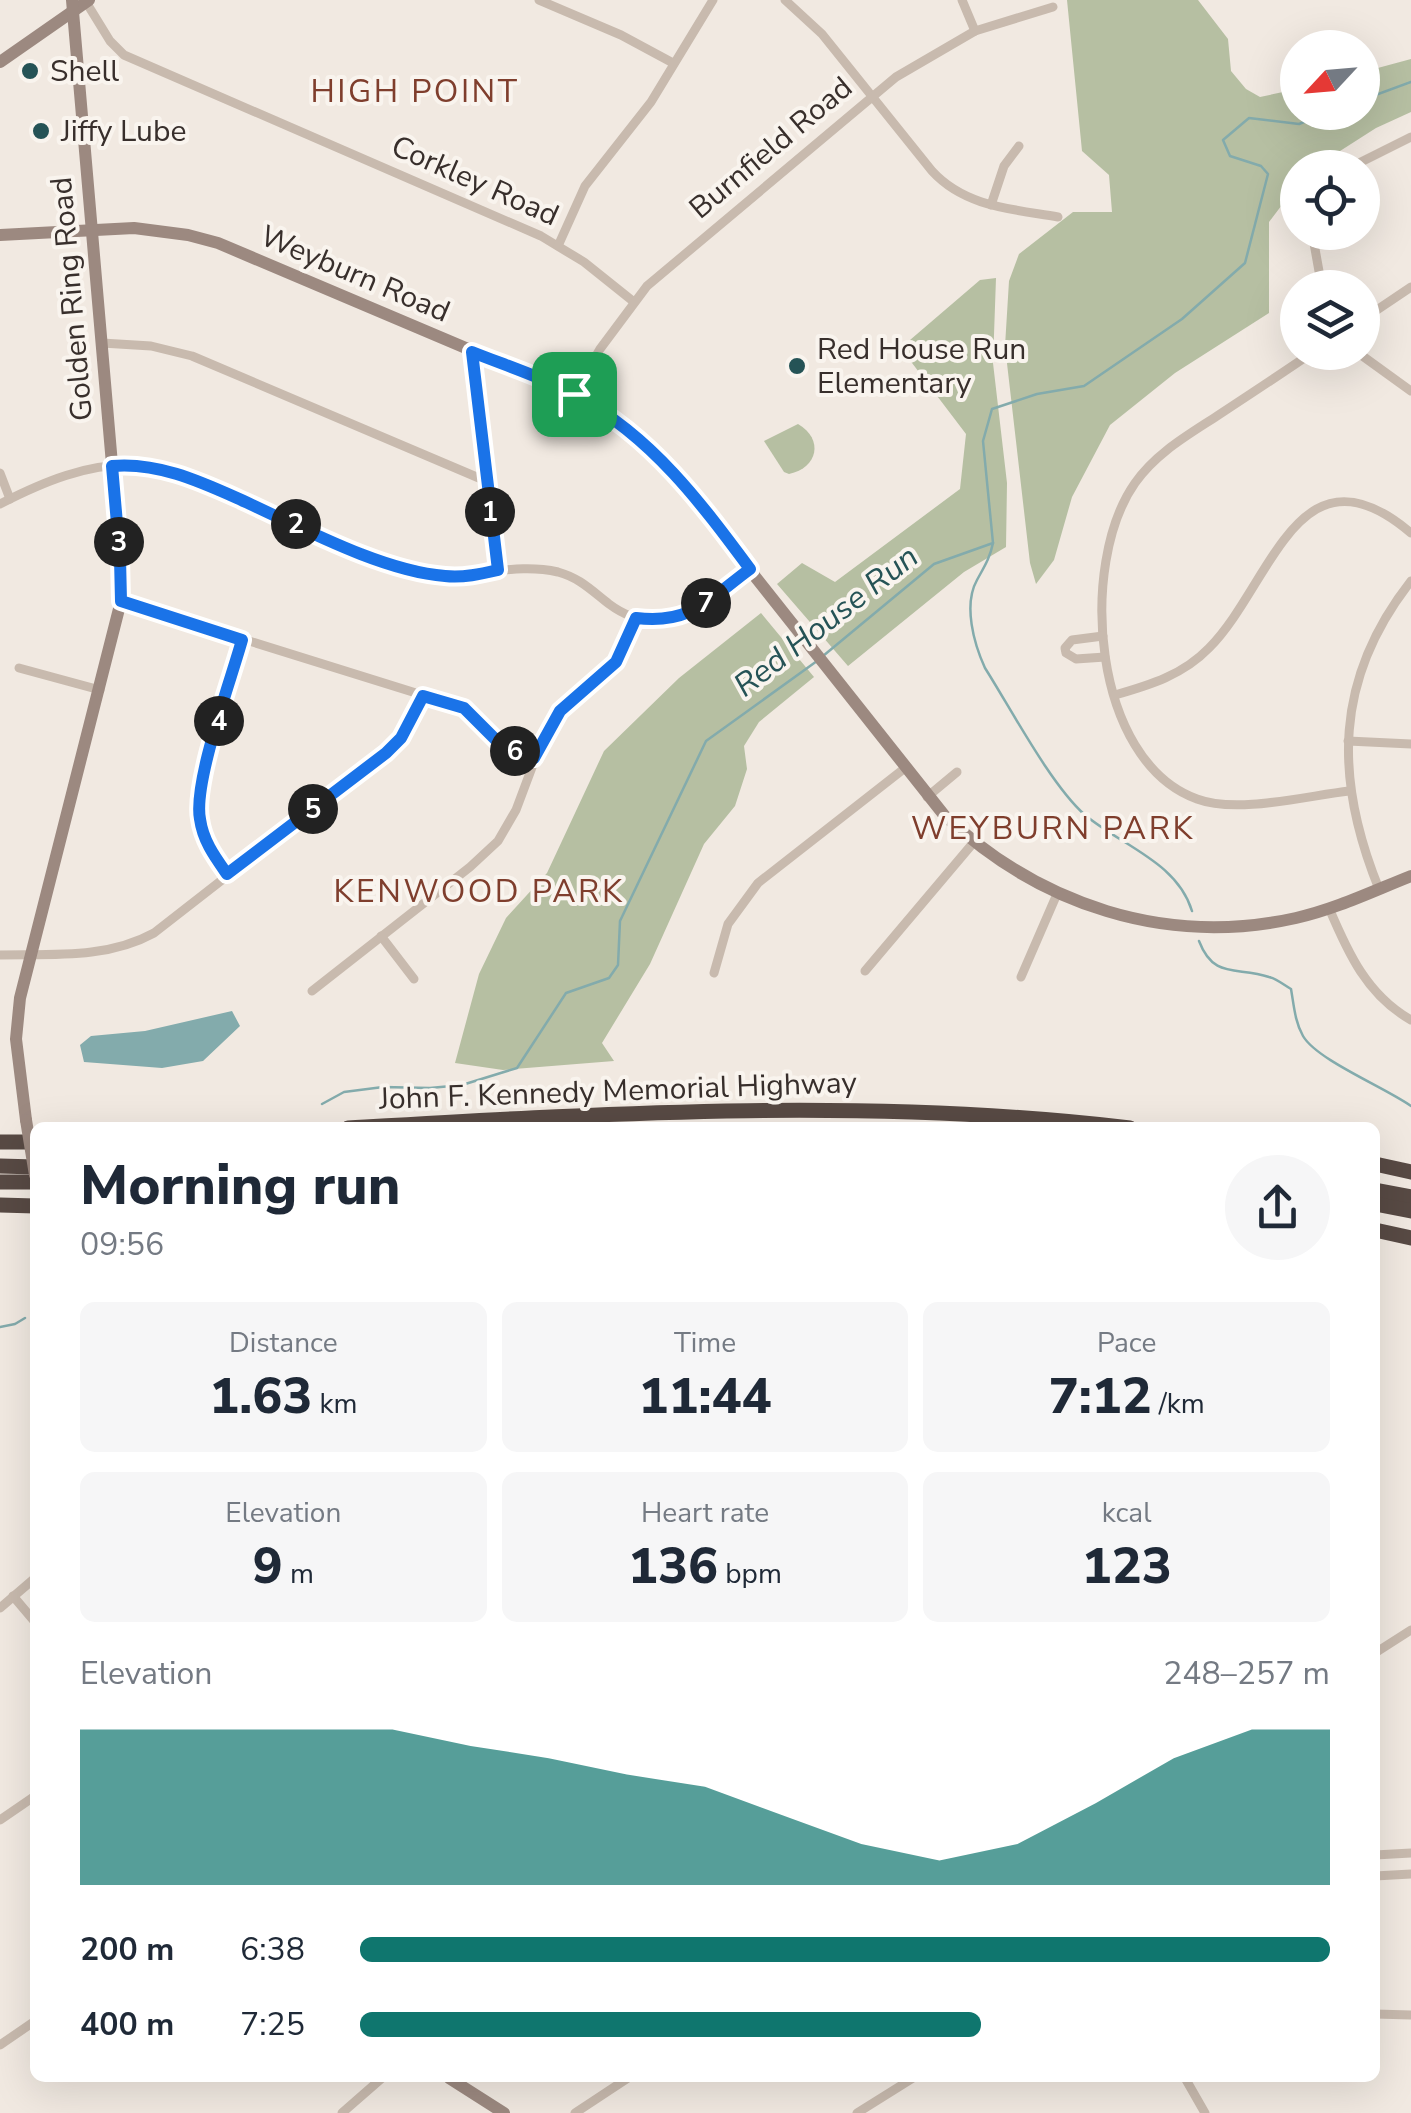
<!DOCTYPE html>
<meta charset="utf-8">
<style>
body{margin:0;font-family:"Nunito Sans",sans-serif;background:#f6f6f7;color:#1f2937;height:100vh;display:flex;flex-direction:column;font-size:38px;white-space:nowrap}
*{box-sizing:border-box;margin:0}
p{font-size:32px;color:#747a83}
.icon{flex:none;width:55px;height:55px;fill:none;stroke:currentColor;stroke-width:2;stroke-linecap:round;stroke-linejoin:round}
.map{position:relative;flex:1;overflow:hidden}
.panel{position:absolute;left:30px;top:1122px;width:1350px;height:960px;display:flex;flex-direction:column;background:#fff;border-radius:15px;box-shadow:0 10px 40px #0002}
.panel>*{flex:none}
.needle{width:65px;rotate:244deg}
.buttons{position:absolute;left:1280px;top:30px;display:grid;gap:20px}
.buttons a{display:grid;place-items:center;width:100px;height:100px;border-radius:50%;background:#fff;box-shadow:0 10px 40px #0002;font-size:50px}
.pin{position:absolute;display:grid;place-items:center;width:85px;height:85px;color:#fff;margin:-42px;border-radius:20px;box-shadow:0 5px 15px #0006}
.km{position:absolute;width:50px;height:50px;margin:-25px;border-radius:50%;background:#222;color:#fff;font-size:28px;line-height:50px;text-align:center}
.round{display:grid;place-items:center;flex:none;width:105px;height:105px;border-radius:52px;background:#f6f6f7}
.head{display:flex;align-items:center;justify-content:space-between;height:170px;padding:0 50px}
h1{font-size:55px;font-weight:800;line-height:75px}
.figures{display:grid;grid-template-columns:repeat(3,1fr);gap:15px;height:170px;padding:10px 50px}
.figures div{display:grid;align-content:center;border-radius:15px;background:#f6f6f7;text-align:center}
.figures b{font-size:50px;font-weight:800}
.figures small{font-size:28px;font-weight:400}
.figures p{font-size:28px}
.chart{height:280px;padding:20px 50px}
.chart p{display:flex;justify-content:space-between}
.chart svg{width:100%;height:180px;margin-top:10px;fill:#0f766e;opacity:.7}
ul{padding:0 50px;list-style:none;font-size:32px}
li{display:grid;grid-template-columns:160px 120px 1fr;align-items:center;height:75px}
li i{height:25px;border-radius:12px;background:#0f766e}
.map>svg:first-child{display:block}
.green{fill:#b6bfa2}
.water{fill:#83abac}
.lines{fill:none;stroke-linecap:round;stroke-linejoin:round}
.stream{stroke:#83abac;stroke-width:2.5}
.street{stroke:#c8baae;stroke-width:9}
.secondary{stroke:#9c8980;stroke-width:12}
.highway{stroke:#584a44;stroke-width:15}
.secondary-bridge{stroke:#9c8980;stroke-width:12}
.route-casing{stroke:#fff;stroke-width:20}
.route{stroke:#1a73e8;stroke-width:12}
.poi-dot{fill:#255356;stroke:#f9f4ee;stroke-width:4}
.labels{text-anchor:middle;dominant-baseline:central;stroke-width:8;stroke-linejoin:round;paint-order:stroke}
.poi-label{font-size:30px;fill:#382f2c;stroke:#f9f4ee;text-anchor:start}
.street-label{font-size:30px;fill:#382f2c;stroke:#f9f4ee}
.neighbourhood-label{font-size:32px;letter-spacing:2.5px;fill:#7f3e2d;stroke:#f9f4ee}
.water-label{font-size:32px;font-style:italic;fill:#255356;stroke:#f9f4ee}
</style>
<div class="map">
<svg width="1411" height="2113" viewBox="0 0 1411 2113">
<rect width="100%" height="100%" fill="#f1e9e1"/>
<g class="green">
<path d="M 1067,0 L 1198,0 L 1228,39 L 1231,71 L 1246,89 L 1260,97 L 1297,89 L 1298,112 L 1362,112 L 1363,72 L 1411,59 L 1411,112 L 1376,128 L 1315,167 L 1298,168 L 1297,185 L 1269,222 L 1269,313 L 1175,373 L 1110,425 L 1072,497 L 1054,560 L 1036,584 L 1030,563 L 1005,346 L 1009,281 L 1019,254 L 1073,212 L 1112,212 L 1109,175 L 1082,151 Z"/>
<path d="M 996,278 L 993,363 L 1007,483 L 1006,547 L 964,572 L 848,666 L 777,584 L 802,563 L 835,582 L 960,489 L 966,434 L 909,359 L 910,340 L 980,280 Z"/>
<path d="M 798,424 C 824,439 818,468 789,474 L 784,472 L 764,441 Z"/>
<path d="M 761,613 L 814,677 L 759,722 L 744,746 L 747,769 L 735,806 L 704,844 L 650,964 L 602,1043 L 614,1061 L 503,1070 L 455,1063 L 479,974 L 506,918 L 547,873 L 604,751 L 679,678 Z"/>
</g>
<path class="water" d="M 232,1011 L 240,1026 L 203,1061 L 162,1068 L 84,1062 L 80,1045 L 91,1036 L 145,1031 Z"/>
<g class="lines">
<g class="stream">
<path d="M 1362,100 L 1411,82"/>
<path d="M 993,543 C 990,558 984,567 977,580 C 963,605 974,644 985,668 C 1011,709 1051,785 1085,815 C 1122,846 1177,862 1192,911"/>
<path d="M 823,656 L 934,564 L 993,543 L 983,441 L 992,409 L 1037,394 L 1084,386 L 1182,319 L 1245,263 L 1268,174 L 1261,166 L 1230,156 L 1223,140 L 1249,118 L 1299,124 L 1329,112"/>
<path d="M 1199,941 C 1214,980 1237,966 1269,977 C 1277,979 1284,985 1291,989 C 1294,1006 1295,1022 1303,1036 C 1317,1060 1384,1087 1411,1106"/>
<path d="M 322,1104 L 344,1092 L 383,1087 L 430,1088 L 462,1085 L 517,1068 L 566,993 L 609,978 L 618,965 L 620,921 L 706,741 L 817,661"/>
<path d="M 0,1327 L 15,1324 L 25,1318"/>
</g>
<g class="street">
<path d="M 539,0 L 621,35 L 673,63"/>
<path d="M 785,0 L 822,34 L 932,171 C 965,207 1012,209 1058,217"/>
<path d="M 962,0 L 975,31"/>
<path d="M 86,2 L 110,41 L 124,55 L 541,236 L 584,262 L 634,302"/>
<path d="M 1349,168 L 1411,137"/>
<path d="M 991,205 L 1004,166 L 1019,146"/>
<path d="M 1312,232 L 1322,288"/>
<path d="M 558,246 L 585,186 L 651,102 L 713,0"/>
<path d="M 1362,320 L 1411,287"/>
<path d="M 102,343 L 151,346 L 192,356 L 486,481"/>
<path d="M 472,352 L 498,570"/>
<path d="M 1313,352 C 1281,374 1249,395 1217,416 C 1188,435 1156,453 1135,483 C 1078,564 1092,761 1197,799 C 1237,814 1306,796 1349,791"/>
<path d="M 1357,352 L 1411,391"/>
<path d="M 574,394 L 600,349 L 647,286 L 896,77 L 975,31 L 1053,7"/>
<path d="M 0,473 L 10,499"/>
<path d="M 0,504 C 43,482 87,463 137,465 C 172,467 207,484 238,498 C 295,524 353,556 414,570 C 466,583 509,561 558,572 C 580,578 592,591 609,604 C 664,645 706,601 750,569"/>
<path d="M 121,601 L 464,708 L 501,745 L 534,758"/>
<path d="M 1103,636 L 1072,640 L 1065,648 L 1066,653 L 1076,659 L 1105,657"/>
<path d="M 19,668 L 100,690"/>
<path d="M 1115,695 C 1150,685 1183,675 1209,648 C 1272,585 1298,437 1411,533"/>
<path d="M 1348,741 L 1411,744"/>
<path d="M 927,797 L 957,772"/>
<path d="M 227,874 C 215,857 203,841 200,820 C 194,782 231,680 243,640"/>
<path d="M 1379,889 C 1334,778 1334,679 1411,581"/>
<path d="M 1329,908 C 1348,953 1367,995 1411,1020"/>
<path d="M 381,936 L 414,979"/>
<path d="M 0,955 C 52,954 107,959 154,933 L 385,753 L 401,738 L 423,696"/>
<path d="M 865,971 L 974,842"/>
<path d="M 714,973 L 728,924 L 758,883 L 905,768"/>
<path d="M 1021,977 L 1057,894"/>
<path d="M 312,991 L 470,867 L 498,841 L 516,810 L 543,738 L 561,711 L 616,662 L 636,618"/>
<path d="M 13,1596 L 35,1622"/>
<path d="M 0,1608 L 35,1578"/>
<path d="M 1375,1653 L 1411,1630"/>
<path d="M 0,1820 L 35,1796"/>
<path d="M 1375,1855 L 1411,1853"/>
<path d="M 1375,1876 L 1411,1874"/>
<path d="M 1375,2014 L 1411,2015"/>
<path d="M 0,2045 L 35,2021"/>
<path d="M 1185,2078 L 1205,2113"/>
<path d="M 342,2113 L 382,2078"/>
<path d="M 575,2113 L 628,2078"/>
<path d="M 857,2113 L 913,2078"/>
</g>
<g class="secondary">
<path d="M 0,62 L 89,0"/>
<path d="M 0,235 L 134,228 L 188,235 L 218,243 L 574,394 L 632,433 L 665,463 L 944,815 C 1039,905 1166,947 1296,918 C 1336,909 1373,891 1411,876"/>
<path d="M 26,1120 L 16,1039 L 20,998 L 121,601 L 120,557 L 72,0"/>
<path d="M 449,2078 L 504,2113"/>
</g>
<g class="highway">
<path d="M 348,1128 C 609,1113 869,1097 1130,1128"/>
<path d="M 0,1142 L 35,1142"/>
<path d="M 1375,1164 L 1411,1172"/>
<path d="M 0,1166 L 35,1167"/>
<path d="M 0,1182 L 35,1182"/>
<path d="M 1375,1190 L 1411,1197"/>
<path d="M 1375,1204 L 1411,1211"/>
<path d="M 0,1205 L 35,1206"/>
<path d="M 1375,1230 L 1411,1238"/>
</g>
<path class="secondary-bridge" d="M 26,1120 L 35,1175"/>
</g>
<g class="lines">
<g class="route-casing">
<path id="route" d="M 472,352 C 507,366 545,378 578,397 C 652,437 701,503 750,569 C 709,599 691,625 636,618 L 616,662 L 560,711 L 534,758 L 501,745 L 464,708 L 423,696 L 401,738 L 386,753 L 227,874 C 215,857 203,841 200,819 C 193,783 231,680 242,640 L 121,601 L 120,558 L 112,466 C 156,462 197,480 237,498 C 297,525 380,571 445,576 C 463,578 481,574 498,570 Z"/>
</g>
<use href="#route" class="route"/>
</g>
<g class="poi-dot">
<circle cx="30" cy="71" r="10"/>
<circle cx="41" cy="131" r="10"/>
<circle cx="797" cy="366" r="10"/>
</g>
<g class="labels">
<g class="poi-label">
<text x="50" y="71">Shell</text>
<text x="61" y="131">Jiffy Lube</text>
<text x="817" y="349">Red House Run<tspan x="817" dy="34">Elementary</tspan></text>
</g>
<g class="street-label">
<text transform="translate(771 148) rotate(-40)">Burnfield Road</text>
<text transform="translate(475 181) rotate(24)">Corkley Road</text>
<text transform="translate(355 274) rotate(23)">Weyburn Road</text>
<text transform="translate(72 299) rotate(-95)">Golden Ring Road</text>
<text transform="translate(618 1091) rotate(-2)">John F. Kennedy Memorial Highway</text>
</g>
<g class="neighbourhood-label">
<text x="415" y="91">HIGH POINT</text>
<text x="1053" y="828">WEYBURN PARK</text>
<text x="479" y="891">KENWOOD PARK</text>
</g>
<g class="water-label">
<text transform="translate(826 621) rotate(-38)">Red House Run</text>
</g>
</g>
</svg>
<div class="buttons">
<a><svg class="needle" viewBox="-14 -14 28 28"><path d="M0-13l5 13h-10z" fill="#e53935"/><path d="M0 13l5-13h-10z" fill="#747a83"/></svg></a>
<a><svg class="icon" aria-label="locate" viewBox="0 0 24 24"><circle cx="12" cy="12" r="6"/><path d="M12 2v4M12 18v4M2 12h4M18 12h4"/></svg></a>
<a><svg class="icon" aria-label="layers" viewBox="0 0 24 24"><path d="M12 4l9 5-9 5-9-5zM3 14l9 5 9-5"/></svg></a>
</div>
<div class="pin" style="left:574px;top:394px;background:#1e9e55"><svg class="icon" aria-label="arrive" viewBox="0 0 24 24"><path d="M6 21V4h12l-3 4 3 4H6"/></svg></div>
<b class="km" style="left:490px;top:512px">1</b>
<b class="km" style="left:296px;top:524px">2</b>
<b class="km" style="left:119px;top:542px">3</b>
<b class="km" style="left:219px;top:721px">4</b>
<b class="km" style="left:313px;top:809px">5</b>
<b class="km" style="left:515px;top:751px">6</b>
<b class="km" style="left:706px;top:603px">7</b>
<section class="panel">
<div class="head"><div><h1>Morning run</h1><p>09:56</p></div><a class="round"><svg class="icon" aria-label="share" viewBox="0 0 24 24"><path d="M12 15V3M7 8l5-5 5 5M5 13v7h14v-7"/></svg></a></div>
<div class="figures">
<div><p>Distance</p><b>1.63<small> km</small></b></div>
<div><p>Time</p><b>11:44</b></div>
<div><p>Pace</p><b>7:12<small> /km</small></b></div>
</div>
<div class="figures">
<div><p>Elevation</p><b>9<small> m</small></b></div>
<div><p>Heart rate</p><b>136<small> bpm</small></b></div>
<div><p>kcal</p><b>123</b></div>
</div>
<div class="chart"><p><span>Elevation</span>248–257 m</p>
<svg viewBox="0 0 160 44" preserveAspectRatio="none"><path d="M0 44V6L10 6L20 6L30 6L40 6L50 10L60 13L70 17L80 20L90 27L100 34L110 38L120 34L130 24L140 13L150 6L160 6V44z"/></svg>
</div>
<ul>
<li><b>200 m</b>6:38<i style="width:100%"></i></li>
<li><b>400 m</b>7:25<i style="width:64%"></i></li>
</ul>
</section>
</div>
